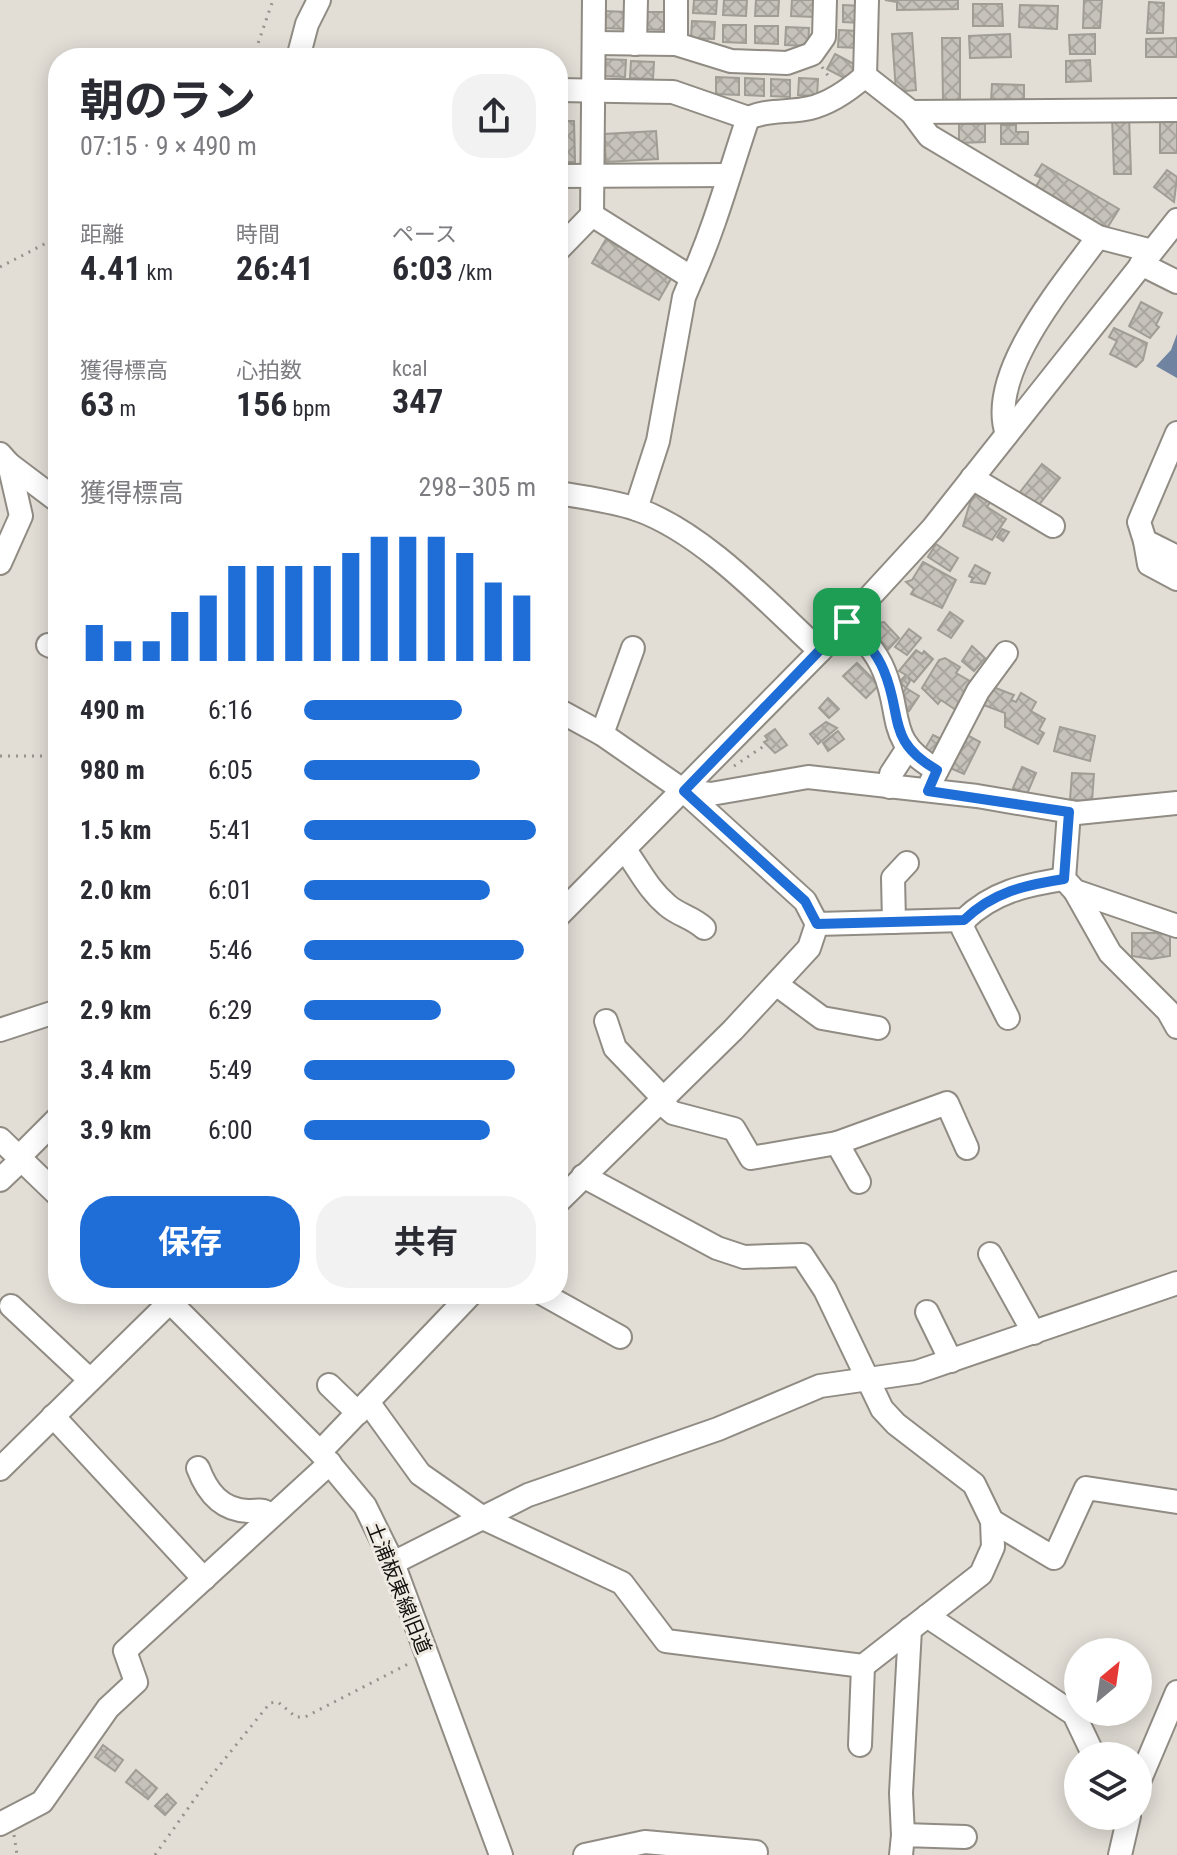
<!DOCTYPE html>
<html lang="ja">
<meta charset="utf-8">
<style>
body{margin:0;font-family:"Roboto Condensed","Noto Sans JP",sans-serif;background:#f2f2f3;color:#2b2b33;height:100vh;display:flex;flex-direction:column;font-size:30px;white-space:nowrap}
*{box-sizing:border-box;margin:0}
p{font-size:26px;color:#7c7c81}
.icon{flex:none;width:44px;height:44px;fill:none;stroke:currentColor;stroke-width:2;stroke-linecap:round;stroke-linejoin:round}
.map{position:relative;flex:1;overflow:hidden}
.details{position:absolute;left:48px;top:48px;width:520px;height:1256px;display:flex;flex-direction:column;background:#fff;border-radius:32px;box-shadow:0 4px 20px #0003}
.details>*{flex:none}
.needle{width:52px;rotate:29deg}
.tools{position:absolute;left:1064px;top:1638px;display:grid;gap:16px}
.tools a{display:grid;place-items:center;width:88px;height:88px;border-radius:50%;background:#fff;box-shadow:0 4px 20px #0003;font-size:40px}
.pin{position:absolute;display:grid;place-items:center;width:68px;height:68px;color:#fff;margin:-34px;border-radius:16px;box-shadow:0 4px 12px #0006}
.round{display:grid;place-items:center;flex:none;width:84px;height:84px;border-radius:32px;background:#f2f2f3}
.summary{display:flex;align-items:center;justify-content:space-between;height:136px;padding:0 32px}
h1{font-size:44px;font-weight:700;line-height:60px}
.stats{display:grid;grid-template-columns:repeat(3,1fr);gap:12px;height:136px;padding:8px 32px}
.stats div{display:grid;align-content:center}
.stats b{font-size:34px;font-weight:700}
.stats small{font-size:22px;font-weight:400}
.stats p{font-size:22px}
.chart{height:224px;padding:16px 32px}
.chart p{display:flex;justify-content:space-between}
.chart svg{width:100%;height:144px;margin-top:8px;stroke:#1f6ed8;stroke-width:6}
.primary-button{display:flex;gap:16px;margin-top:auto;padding:16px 32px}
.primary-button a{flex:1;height:92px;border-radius:32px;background:#1f6ed8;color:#fff;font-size:32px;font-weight:700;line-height:92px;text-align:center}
.primary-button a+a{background:#f2f2f3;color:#2b2b33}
ul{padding:0 32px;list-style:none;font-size:26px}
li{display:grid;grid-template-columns:128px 96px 1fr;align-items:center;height:60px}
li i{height:20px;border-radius:10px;background:#1f6ed8}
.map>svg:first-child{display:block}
.water{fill:#7084a1}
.building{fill:url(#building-cross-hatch);stroke:#a09d95;stroke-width:2}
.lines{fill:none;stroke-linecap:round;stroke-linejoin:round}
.minor-casing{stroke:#908c84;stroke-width:26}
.path{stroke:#96928c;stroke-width:3;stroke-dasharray:2 6;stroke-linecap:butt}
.minor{stroke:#fff;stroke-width:22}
.route-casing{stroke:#fff;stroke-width:16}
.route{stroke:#1f6ed8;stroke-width:10}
.labels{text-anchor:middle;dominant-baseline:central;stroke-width:6;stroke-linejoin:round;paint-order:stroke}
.street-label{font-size:20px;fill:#13110f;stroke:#efebe3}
</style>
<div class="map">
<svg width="1177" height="1855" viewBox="0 0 1177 1855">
<defs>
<pattern id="building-cross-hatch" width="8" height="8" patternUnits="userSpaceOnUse" patternTransform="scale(2)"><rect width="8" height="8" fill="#c6c2ba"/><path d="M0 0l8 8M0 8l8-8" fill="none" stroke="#a9a69f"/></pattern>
</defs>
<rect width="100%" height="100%" fill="#e2ded6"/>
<path class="water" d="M 1177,334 L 1177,378 L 1156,366 L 1171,350 Z"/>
<g class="building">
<path d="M 694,0 L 717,0 L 716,14 L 693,13 Z"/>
<path d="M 724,0 L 747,0 L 746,16 L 723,15 Z"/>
<path d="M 756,0 L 779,0 L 778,16 L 755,16 Z"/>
<path d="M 792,0 L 815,0 L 814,17 L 791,16 Z"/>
<path d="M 885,0 L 958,0 L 958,9 L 897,10 L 897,2 Z"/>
<path d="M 1084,0 L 1102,0 L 1100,28 L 1083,28 Z"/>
<path d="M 1149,2 L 1164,3 L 1163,33 L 1147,33 Z"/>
<path d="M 973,4 L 1002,4 L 1003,26 L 973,26 Z"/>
<path d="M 843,5 L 862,6 L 861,23 L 843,22 Z"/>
<path d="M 1020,5 L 1058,6 L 1057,29 L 1019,27 Z"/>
<path d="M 604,11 L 627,12 L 626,29 L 604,28 Z"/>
<path d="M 642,12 L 665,12 L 665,30 L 642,29 Z"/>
<path d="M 692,21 L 715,22 L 714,39 L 691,38 Z"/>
<path d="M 723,25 L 746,25 L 746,43 L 723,42 Z"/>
<path d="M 755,26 L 778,26 L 778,44 L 755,43 Z"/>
<path d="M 786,27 L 809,28 L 808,46 L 785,45 Z"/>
<path d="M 839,30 L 858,31 L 857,48 L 838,47 Z"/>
<path d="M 912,33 L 916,90 L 896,92 L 892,34 Z"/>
<path d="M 1010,34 L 1011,57 L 970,58 L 969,36 Z"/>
<path d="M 1095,34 L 1095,54 L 1070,54 L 1069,35 Z"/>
<path d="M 942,38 L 960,38 L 960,102 L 943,102 Z"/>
<path d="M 1177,38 L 1177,57 L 1146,57 L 1146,39 Z"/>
<path d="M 835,54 L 856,65 L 848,80 L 827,69 Z"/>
<path d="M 603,59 L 626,60 L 625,77 L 603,76 Z"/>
<path d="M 1090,60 L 1091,81 L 1066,82 L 1066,61 Z"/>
<path d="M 631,61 L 654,62 L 653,79 L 630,78 Z"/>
<path d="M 716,77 L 739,78 L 739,95 L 716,94 Z"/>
<path d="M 745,78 L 764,79 L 764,96 L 745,95 Z"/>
<path d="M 799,78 L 818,79 L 817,96 L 798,95 Z"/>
<path d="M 771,79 L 790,80 L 790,97 L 771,96 Z"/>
<path d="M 992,84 L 1024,85 L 1024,101 L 991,101 Z"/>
<path d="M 1129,115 L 1131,174 L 1114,174 L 1112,116 Z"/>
<rect x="1160" y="118" width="17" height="35"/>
<path d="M 558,121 L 574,121 L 575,162 L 558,162 Z"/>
<path d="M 959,124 L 985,124 L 985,142 L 959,143 Z"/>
<path d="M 1001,125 L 1016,125 L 1016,132 L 1028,132 L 1028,144 L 1001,144 Z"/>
<path d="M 656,131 L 658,159 L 606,162 L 604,134 Z"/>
<path d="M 1042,164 L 1119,209 L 1106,230 L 1035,188 L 1041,178 L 1035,175 Z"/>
<path d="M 1167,170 L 1177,177 L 1174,202 L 1154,187 Z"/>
<path d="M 606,239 L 672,277 L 659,300 L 592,263 Z"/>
<path d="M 1141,302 L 1162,313 L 1156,325 L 1159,327 L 1150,338 L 1129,326 Z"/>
<path d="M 1114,328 L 1147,343 L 1143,360 L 1136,367 L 1110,354 L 1117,341 L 1109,337 Z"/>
<path d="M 1042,464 L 1060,478 L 1038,506 L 1020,492 Z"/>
<path d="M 978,490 L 992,499 L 987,507 L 1006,519 L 992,540 L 963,526 L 970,503 Z"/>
<path d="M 1002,529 L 1009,532 L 1003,541 L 997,537 Z"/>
<path d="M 936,544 L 958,558 L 950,571 L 928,557 Z"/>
<path d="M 923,562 L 956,580 L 942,608 L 911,594 L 914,589 L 906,582 L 912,580 Z"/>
<path d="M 975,565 L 990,573 L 985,584 L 971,582 L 973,578 L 969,576 Z"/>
<path d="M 950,612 L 963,621 L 951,638 L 938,630 Z"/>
<path d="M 869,616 L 876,623 L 884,622 L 899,638 L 883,655 L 857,627 Z"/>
<path d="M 909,629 L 921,638 L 907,655 L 895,647 Z"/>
<path d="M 972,646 L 985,658 L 974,671 L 962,661 Z"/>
<path d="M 916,650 L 922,654 L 924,651 L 933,659 L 914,682 L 908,677 L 910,681 L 906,688 L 899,682 L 906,675 L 899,671 Z"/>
<path d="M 945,658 L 960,667 L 956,673 L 977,685 L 959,712 L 941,700 L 938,704 L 922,688 L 939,660 Z"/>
<path d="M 857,663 L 879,685 L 866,698 L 843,676 Z"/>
<path d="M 993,687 L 1014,695 L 1011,700 L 1016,702 L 1021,693 L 1036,702 L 1031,711 L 1045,719 L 1039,730 L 1044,733 L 1038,744 L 1005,727 L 1005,713 L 981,704 Z"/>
<path d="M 906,688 L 919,696 L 909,711 L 897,703 Z"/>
<path d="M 828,698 L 839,709 L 829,718 L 819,708 Z"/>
<path d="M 826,722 L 837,728 L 818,744 L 810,734 Z"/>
<path d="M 1060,727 L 1095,736 L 1090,761 L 1054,751 Z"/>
<path d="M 775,729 L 787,745 L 775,753 L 764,742 L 768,740 L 765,736 Z"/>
<path d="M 838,731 L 844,739 L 828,751 L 823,743 Z"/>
<path d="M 933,735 L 947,742 L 936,761 L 922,754 Z"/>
<path d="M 967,735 L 980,742 L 964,774 L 950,768 Z"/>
<path d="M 1022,767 L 1036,773 L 1027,794 L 1013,788 Z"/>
<path d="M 1072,773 L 1094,774 L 1092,801 L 1070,800 Z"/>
<path d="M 1132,933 L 1170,933 L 1170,956 L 1151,959 L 1132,956 Z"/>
<path d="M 103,1745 L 123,1760 L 115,1771 L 95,1757 Z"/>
<path d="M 136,1770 L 157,1788 L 148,1799 L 126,1782 Z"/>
<path d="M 167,1794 L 176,1803 L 165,1815 L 155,1806 Z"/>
</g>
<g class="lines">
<g class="minor-casing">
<g id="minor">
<path d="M 867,0 L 865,76 L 911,112 L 1177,110"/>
<path d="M 594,43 L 676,44 L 731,61 L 787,63 L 812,54 L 824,37 L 825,0"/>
<path d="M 635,44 L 636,0"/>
<path d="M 676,44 L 676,0"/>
<path d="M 298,58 L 307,24 L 319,0"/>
<path d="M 558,90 L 673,92 L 748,118 C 769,109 789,113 810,108 C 831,103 849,90 865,76"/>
<path d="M 911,112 L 929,136 L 1098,237 L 1152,251"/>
<path d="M 558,176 L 728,175"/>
<path d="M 592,215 L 692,278 C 715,227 730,171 748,118"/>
<path d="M 558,250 L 592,215 L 594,0"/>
<path d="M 1141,264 L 1177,282"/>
<path d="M 1177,433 L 1139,522 L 1145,541 L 1177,557"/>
<path d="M 1007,434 C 986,374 1064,284 1098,237"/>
<path d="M 0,454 L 9,464 L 21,516 L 0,563"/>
<path d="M 9,464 L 58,501"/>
<path d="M 972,478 L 1053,526"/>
<path d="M 558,493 C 583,497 612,501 636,509 C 703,532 769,604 820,651"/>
<path d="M 636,509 L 658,441 L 684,297 L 692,278"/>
<path d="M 1145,541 L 1149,564 L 1177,579"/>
<path d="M 847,622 C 862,637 876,651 884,671 C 903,716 885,741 937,770"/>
<path d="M 48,645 L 58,649"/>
<path d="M 558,710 L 602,734 L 684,791 L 805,901 L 817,924 L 964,920 C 993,892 1025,885 1064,879 L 1075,891 L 1177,926"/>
<path d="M 602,734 L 633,648"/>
<path d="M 931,782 L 978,691 L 1006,653"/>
<path d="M 890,787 L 891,774 L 908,748"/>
<path d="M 684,791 L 711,794 L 808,777 L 977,796 L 1077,813 L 1177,803"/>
<path d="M 625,850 C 639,869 648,889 667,905 C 678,915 692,917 704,928"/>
<path d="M 1064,879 L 1069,812"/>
<path d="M 1075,891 L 1110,953 L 1168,1011 L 1177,1027"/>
<path d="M 558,916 L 820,651 L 932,529 L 1177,220"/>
<path d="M 964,920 L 963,929 L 1008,1018"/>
<path d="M 894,922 L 893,878 L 907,863"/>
<path d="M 776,984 L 822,1018 L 878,1028"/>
<path d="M 606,1021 L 615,1048 L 662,1097"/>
<path d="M 0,1030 L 58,1011"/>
<path d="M 659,1101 L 673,1113 L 734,1129 L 751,1158 L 837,1143 L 859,1182"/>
<path d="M 0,1139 L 58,1195"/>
<path d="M 837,1143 L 947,1103 L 967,1148"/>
<path d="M 19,1157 L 58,1118"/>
<path d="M 0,1180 L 21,1160"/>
<path d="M 558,1202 L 733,1030 L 809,948 L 817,924"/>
<path d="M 990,1254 L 1034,1333"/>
<path d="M 162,1294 L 320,1452 L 365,1506 L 393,1563 L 501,1855"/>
<path d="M 543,1294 L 620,1337"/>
<path d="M 11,1306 L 90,1380"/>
<path d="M 927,1312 L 951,1361"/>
<path d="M 329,1385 L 358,1413"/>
<path d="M 368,1402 L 420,1474 L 483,1518 L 622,1583 L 666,1641 L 863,1666 L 981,1574 L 993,1547 L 992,1521 L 974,1484 L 896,1424 L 882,1409 L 825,1290 L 802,1255 L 744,1257 L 717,1248 L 583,1176"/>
<path d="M 53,1416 L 204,1579"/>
<path d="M 320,1452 L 471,1294"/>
<path d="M 198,1468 C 207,1492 221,1510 248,1511 C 260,1511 262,1508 271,1516"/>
<path d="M 0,1469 L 178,1294"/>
<path d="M 992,1521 L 1054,1558 L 1086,1488 L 1177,1502"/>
<path d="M 393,1563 L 528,1495 L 718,1429 L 820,1386 L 917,1372 L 1177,1283"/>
<path d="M 927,1616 L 1074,1714 L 1094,1756"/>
<path d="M 860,1745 L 863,1666"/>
<path d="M 1138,1784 L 1177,1692"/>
<path d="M 0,1824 L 42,1802 L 108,1708 L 136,1682 L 125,1651 L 330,1463"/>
<path d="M 903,1835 L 901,1793 L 910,1629"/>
<path d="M 585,1855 L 645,1842 L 756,1852"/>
<path d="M 901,1855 L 903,1835 L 965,1837"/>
<path d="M 1120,1855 L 1129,1816"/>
</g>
</g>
<g class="path">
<path d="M 253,58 L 273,0"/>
<path d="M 822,67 L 831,80"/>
<path d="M 0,267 L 58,237"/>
<path d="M 0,756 L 58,756"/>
<path d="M 734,766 L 764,746"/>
<path d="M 14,1835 L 17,1855"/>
<path d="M 155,1855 L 211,1776 L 270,1703 L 278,1702 L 296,1717 L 305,1717 L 412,1662"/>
</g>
<use href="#minor" class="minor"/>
</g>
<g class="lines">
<g class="route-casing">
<path id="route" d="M 847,622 C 862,637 876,651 884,671 C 903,716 886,741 937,770 L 928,791 L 1069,812 L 1064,879 C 1025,885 993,892 964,920 L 817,924 L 805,901 L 684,791 Z"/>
</g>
<use href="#route" class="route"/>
</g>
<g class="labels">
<g class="street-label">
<text transform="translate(399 1588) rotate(68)">土浦板東線旧道</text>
</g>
</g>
</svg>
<div class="tools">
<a><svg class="needle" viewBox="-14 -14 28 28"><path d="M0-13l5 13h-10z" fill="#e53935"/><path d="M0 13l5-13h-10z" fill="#7c7c81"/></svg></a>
<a><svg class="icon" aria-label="layers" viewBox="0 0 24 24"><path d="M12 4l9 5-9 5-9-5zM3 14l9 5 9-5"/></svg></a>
</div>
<div class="pin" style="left:847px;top:622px;background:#1e9e55"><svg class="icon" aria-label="arrive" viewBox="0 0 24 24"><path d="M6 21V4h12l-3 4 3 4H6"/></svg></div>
<section class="details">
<div class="summary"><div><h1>朝のラン</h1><p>07:15 · 9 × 490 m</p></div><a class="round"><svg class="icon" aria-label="share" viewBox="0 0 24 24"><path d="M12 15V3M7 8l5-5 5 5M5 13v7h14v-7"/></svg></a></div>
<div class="stats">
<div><p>距離</p><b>4.41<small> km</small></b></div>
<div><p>時間</p><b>26:41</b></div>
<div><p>ペース</p><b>6:03<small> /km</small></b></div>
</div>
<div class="stats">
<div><p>獲得標高</p><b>63<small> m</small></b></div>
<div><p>心拍数</p><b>156<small> bpm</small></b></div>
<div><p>kcal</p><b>347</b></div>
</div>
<div class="chart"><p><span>獲得標高</span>298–305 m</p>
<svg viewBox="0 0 160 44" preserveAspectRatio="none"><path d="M5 44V33M15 44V38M25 44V38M35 44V29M45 44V24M55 44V15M65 44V15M75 44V15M85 44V15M95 44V11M105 44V6M115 44V6M125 44V6M135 44V11M145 44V20M155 44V24"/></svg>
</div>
<ul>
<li><b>490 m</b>6:16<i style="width:68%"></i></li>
<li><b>980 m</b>6:05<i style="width:76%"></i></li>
<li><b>1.5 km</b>5:41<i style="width:100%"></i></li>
<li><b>2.0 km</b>6:01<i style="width:80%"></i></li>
<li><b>2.5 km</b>5:46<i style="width:95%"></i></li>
<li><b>2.9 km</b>6:29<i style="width:59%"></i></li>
<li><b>3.4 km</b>5:49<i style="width:91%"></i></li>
<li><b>3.9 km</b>6:00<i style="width:80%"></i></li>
</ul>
<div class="primary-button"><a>保存</a><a>共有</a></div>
</section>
</div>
